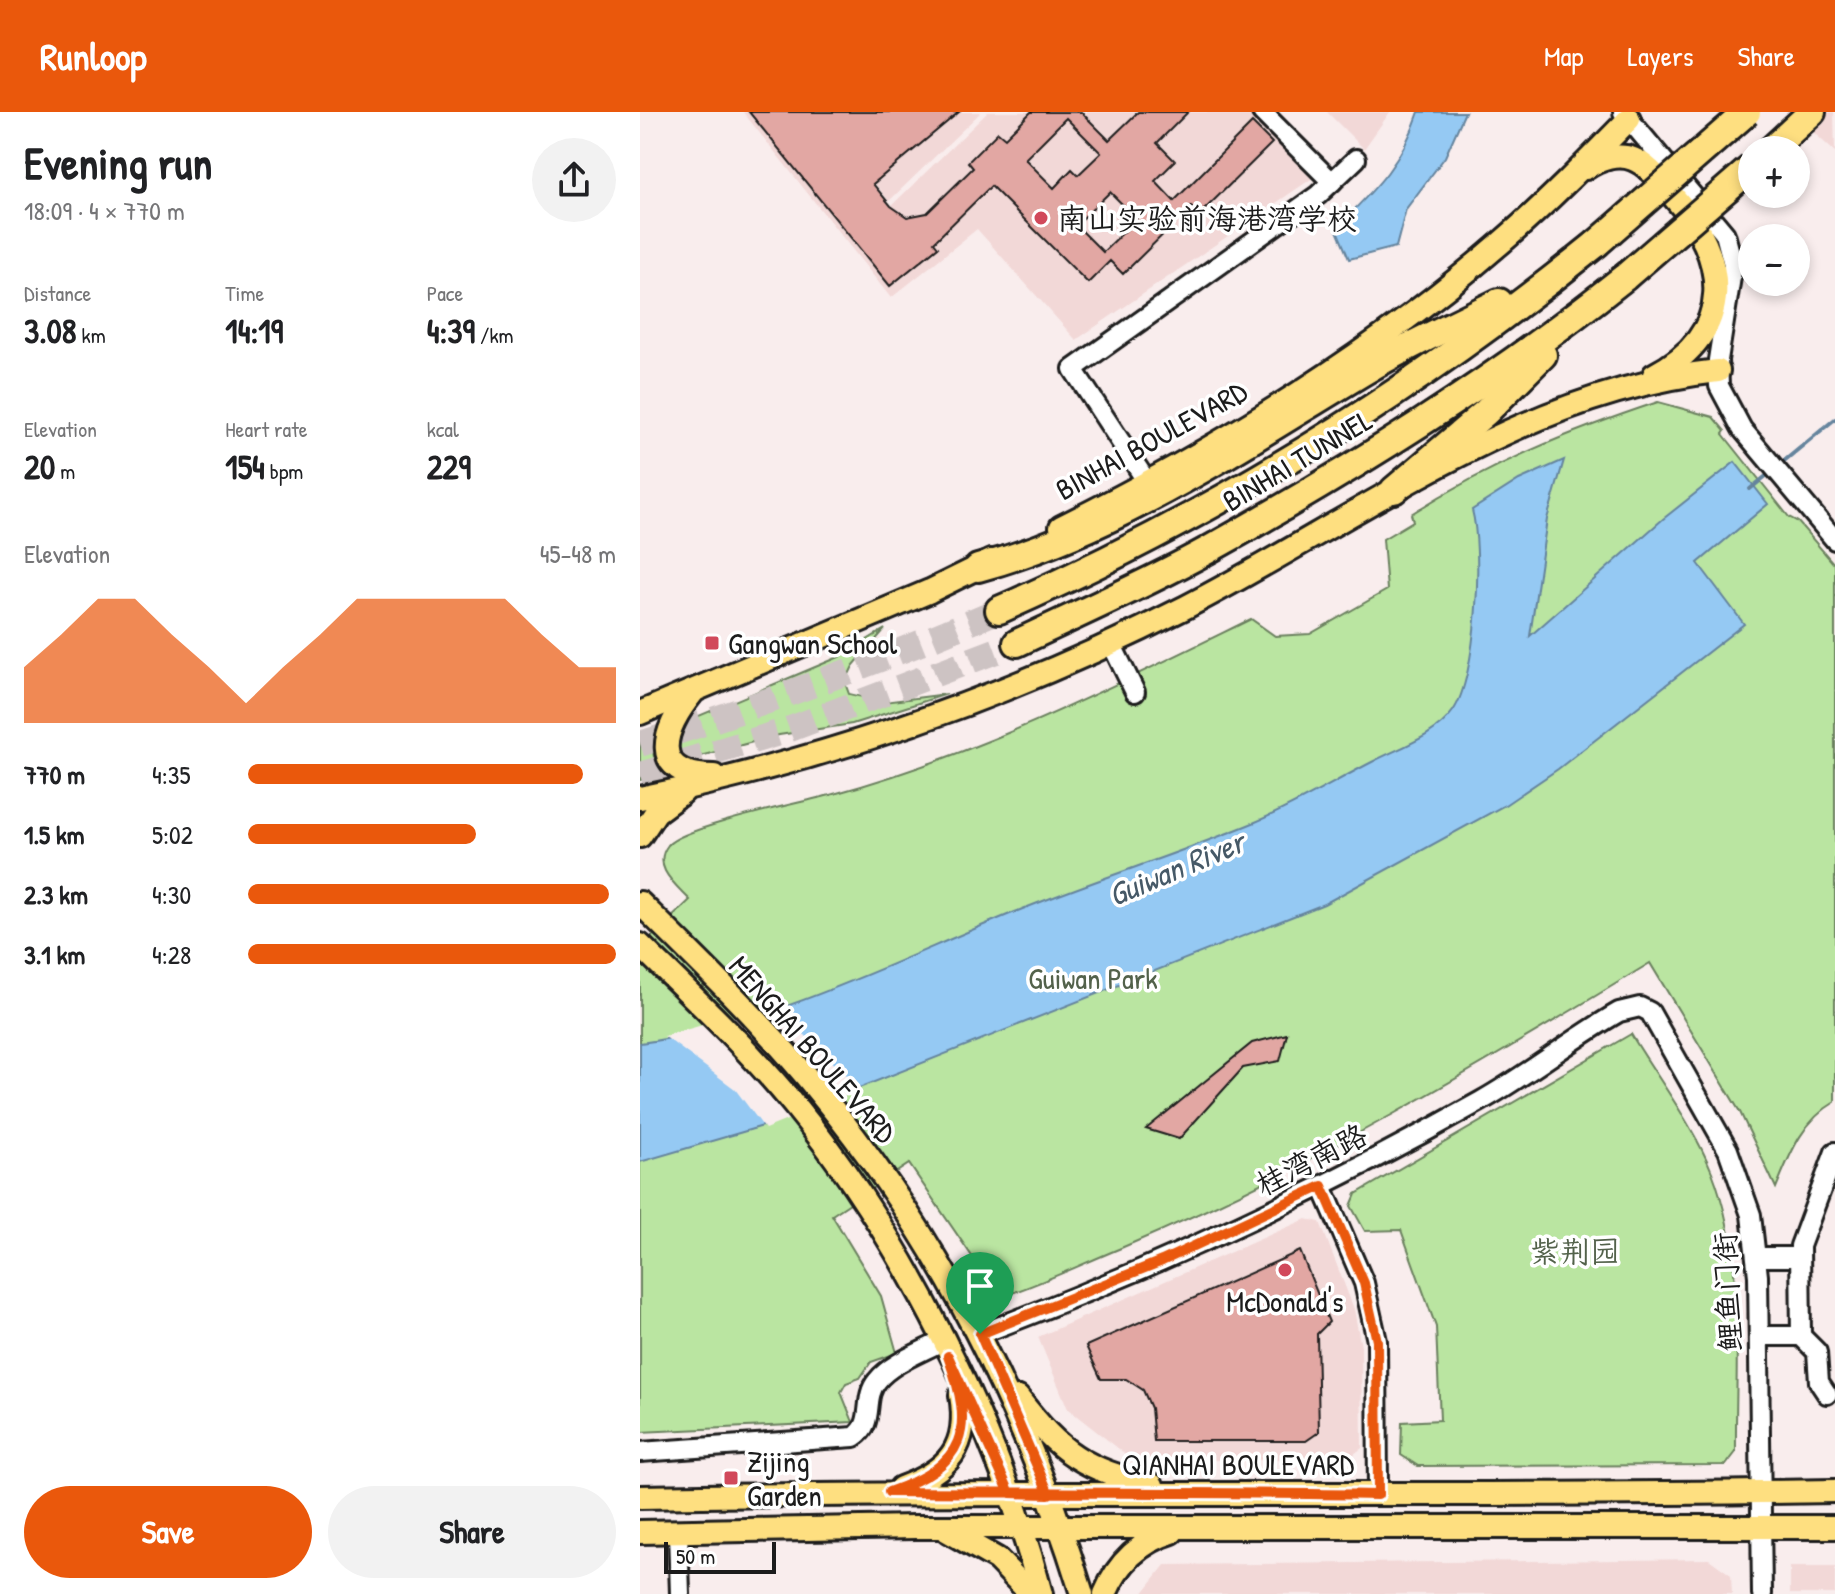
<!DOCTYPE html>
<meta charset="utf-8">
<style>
body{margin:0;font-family:"Patrick Hand","LXGW WenKai TC",sans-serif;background:#f2f2f2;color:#202124;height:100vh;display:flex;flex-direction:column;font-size:30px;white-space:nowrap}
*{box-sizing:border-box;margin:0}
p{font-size:26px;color:#757577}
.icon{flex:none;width:44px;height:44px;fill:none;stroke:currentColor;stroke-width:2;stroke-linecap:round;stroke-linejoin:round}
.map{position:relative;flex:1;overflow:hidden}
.sheet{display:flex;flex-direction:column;background:#fff;width:640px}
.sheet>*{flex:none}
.controls{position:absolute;left:1098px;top:24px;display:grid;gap:16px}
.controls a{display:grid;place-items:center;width:72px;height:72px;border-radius:50%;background:#fff;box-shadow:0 4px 12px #0003;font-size:40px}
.scale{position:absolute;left:24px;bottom:20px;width:112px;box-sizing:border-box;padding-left:8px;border:4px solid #1c1c1c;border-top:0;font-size:22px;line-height:28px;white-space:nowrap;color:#1c1c1c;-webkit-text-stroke:6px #fff;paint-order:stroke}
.pin{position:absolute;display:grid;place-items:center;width:68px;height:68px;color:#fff;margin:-82px -34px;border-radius:50% 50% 50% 0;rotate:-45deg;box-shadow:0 0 8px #0007}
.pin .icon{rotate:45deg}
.round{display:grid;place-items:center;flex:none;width:84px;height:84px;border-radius:42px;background:#f2f2f2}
.head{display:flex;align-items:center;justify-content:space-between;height:136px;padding:0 24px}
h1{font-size:44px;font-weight:700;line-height:60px}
.stats{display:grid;grid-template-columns:repeat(3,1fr);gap:12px;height:136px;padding:8px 24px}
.stats div{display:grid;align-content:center}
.stats b{font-size:34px;font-weight:700}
.stats small{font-size:22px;font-weight:400}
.stats p{font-size:22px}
.chart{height:224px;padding:16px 24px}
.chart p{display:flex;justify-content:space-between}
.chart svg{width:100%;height:144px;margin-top:8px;fill:#ea580c;opacity:.7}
.primary-button{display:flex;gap:16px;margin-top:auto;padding:16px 24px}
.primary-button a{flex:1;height:92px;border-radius:48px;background:#ea580c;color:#fff;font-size:32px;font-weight:700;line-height:92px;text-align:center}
.primary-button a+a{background:#f2f2f2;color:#202124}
ul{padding:0 24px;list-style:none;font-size:26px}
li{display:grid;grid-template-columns:128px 96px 1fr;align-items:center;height:60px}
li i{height:20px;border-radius:10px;background:#ea580c}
header{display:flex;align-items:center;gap:48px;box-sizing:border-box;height:112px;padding:0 40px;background:#ea580c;color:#fff}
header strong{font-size:38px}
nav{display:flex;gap:44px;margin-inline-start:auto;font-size:28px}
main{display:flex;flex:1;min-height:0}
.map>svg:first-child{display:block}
.built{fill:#f2d8d7}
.green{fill:#bae5a1;stroke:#6b805e;stroke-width:2}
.water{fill:#95c9f3;stroke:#65849d;stroke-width:2}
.pier{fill:#f9eded}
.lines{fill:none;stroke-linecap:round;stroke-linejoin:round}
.stream{stroke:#65849d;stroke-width:4}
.building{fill:#e2a7a3;stroke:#1c1c1c;stroke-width:2;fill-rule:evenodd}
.highway-tunnel{stroke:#cdc3c3;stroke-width:26;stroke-dasharray:26 13;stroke-linecap:butt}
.minor-casing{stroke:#1c1c1c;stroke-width:24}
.major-casing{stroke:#1c1c1c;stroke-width:28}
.highway-casing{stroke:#1c1c1c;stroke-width:32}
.minor{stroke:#fff;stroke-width:18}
.major{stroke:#fedf80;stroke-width:22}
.highway{stroke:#fedf80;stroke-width:26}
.highway-bridge-casing{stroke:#1c1c1c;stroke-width:32;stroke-linecap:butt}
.highway-bridge{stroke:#fedf80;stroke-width:26}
.route-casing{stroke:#fff;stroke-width:16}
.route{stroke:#ea580c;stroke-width:10}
.poi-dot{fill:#d1495b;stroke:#fff;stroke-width:3}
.labels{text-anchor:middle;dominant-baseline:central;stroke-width:7;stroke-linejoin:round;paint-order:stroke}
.poi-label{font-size:30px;fill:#1c1c1c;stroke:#fff;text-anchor:start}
.street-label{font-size:30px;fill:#1c1c1c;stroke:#fff}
.park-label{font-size:30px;fill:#53624b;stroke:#fff}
.water-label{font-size:32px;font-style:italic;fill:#465967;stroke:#fff}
</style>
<header>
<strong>Runloop</strong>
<nav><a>Map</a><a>Layers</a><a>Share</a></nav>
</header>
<main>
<section class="sheet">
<div class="head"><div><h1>Evening run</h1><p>18:09 · 4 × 770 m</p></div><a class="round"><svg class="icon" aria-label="share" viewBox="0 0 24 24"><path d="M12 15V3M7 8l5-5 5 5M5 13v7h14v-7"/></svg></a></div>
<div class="stats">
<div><p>Distance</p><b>3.08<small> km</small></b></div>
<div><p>Time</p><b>14:19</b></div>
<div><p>Pace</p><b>4:39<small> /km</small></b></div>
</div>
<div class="stats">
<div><p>Elevation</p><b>20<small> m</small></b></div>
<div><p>Heart rate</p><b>154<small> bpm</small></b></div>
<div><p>kcal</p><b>229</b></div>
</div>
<div class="chart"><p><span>Elevation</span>45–48 m</p>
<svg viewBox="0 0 160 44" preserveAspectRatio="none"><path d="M0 44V27L10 17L20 6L30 6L40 17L50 27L60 38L70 27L80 17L90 6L100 6L110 6L120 6L130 6L140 17L150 27L160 27V44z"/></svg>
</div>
<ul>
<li><b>770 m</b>4:35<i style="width:91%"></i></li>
<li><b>1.5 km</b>5:02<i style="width:62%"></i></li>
<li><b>2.3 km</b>4:30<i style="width:98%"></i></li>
<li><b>3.1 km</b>4:28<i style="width:100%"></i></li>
</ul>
<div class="primary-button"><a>Save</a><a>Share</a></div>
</section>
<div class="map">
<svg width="1195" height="1482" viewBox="0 0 1195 1482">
<rect width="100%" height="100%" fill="#f9eded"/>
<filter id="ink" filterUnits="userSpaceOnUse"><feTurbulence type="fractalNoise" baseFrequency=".0125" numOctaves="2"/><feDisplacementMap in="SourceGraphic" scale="16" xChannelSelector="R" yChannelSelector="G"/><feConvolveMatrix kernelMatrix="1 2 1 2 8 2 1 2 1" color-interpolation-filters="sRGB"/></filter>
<g filter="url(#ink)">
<g class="built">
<path d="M 103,0 L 175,0 L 251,94 L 348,0 L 615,0 L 677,63 L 436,228 L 337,117 L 251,186 Z"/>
<path d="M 177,0 L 341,0 L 249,89 Z"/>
<path d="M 687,0 L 750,0 L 724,37 Z"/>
<path d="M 1151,0 L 1194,0 L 1195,40 Z"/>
<path d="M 666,1107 L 680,1110 L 714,1197 L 721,1235 L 722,1336 L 706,1348 L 493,1348 L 428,1297 L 398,1225 Z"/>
<path d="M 1069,1447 L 1091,1463 L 1092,1482 L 502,1482 L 525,1453 Z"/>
<rect x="1150" y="1455" width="45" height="27"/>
</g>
<g class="green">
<path d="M 1018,290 L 1073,305 L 1085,319 L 1083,322 L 1149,405 L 1158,410 L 1195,453 L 1195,990 C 1162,1009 1150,1042 1136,1076 L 1100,1000 L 1010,851 C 839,955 667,1058 481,1136 C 442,1152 403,1171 363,1184 L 357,1181 L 269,1052 L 192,1103 L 241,1184 L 257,1241 L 231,1250 L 220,1266 L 206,1271 L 201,1280 L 213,1310 L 0,1320 L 0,836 L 50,788 C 36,773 11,755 28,733 C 43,715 160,691 190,683 C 338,643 474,574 611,507 L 635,524 L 670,522 L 747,478 L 743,427 L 773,409 L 771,402 C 852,351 928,320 1018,290 Z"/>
<path d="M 245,517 L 213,554 L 205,571 L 209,582 L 244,590 L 307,582 L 212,612 L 139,623 L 49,647 L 44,648 L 26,625 L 42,611 L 199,545 Z"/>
<path d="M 11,622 L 14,645 L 29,661 L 0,668 L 0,625 Z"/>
<path d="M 991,922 C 1018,967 1053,1012 1072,1060 C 1106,1147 1095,1249 1096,1340 L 1086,1353 L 778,1354 L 761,1343 L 762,1310 L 800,1308 L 796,1215 L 761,1118 L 725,1119 L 711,1094 L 716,1082 Z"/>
</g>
<g class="water">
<path d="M 779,0 L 825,0 L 805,45 L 766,97 L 756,135 L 709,147 L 696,116 C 735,77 761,53 779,0 Z"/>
<path d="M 924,348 L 907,407 L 890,524 L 1023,407 L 1095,350 L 1128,392 L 1058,451 L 1104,512 L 918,657 L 865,693 L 684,792 L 123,1014 L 0,1050 L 0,931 C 132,913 254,849 375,800 C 454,768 535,743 613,711 C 654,694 693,670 732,650 C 758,636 795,625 813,599 C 837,565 843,438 832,398 L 879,368 Z"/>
</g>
<path class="pier" d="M 143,890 L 162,920 L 221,978 L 125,1017 L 95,977 L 24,924 Z"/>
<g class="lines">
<g class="stream">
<path d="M 1138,354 L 1195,307"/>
<path d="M 1110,377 L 1131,360"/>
</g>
</g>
<g class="building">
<path d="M 109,0 L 319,0 L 233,72 L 251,94 L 267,105 L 287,101 L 333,56 L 328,50 L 358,20 L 365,26 L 391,0 L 441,0 L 469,28 L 498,0 L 548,0 L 517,31 L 535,49 L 515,69 L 534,89 L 612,11 L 632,31 L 559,103 L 551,95 L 483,162 L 470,149 L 448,171 L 351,74 L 294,130 L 298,135 L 250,174 ZM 426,6 L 461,41 L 438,63 L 432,57 L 414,76 L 385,47 ZM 470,80 L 497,107 L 463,140 L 436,113 Z"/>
<path d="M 647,922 L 640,949 L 603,956 L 539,1027 L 506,1017 L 612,931 Z"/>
<path d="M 660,1139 L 689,1210 L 677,1222 L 679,1320 L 666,1329 L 514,1329 L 511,1296 L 503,1278 L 486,1267 L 461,1267 L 446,1234 Z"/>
</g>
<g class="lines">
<g class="highway-tunnel">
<path d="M 0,632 C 122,593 241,549 359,498"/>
<path d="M 0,663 L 142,620 L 377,531"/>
</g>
<g class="minor-casing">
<g id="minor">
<path d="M 622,0 L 692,70"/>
<path d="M 983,0 L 1085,122 L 1093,152 L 1078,248 L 1079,274 L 1102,317 L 1195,428"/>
<path d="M 507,370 L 433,257 L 678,83 L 716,47"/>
<path d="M 471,531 L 495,580"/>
<path d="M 682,1074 L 724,1171 L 737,1229 L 738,1383"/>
<path d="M 1117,1145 L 1160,1145"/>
<path d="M 340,1222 C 513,1157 680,1080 841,989 C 889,962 932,927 979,900 L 1000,895 L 1010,900 L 1088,1038 L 1111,1103 L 1118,1164 L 1122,1482"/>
<path d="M 1119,1224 L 1161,1224 L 1177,1240 L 1179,1270 L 1187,1282"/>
<path d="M 1161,1224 L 1160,1134 L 1195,1040"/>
<path d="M 0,1340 L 214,1325 C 236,1311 222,1287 237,1269 C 251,1251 282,1240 302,1229"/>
<path d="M 38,1420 L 40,1482"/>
</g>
</g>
<g class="major-casing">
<g id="major">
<path d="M 946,56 C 959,47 978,41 993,47 C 1009,53 1022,72 1033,84 C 1089,146 1096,220 1014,263"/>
<path d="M 421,415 C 577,338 732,243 863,129 C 907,91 948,49 989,7"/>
<path d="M 53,580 C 23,617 6,664 74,664"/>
<path d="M 0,601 L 290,479 L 351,449"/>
<path d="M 0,686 C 190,647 373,583 546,495 C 717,407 881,280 1078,259"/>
<path d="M 0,724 L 16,700 L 43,680"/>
<path d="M 0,791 C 62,852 125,913 179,980 C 301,1128 386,1300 442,1482"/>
<path d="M 0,833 C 53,885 108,936 155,994 C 264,1127 358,1316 401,1482"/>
<path d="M 378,1286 C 421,1342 444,1357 512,1373"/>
<path d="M 261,1376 C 308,1359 330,1335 321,1283"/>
<path d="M 0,1385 C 398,1378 797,1386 1195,1379"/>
<path d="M 308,1419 L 357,1447 L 391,1482"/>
<path d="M 0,1420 L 275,1415 L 1195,1415"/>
<path d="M 465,1482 C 478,1451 499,1430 532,1420"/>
</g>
</g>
<g class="highway-casing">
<g id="highway">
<path d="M 1131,38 L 1172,0"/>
<path d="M 754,378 L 846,300 L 903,243"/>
<path d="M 338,456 C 479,418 604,331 728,257 C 770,232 815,212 859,190"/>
<path d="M 359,498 C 573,404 775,279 956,132"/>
<path d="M 377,531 C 440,501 507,472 568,438 C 713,357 855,269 985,165"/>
</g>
</g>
<use href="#minor" class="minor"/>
<use href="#major" class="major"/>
<use href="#highway" class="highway"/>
<g class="highway-bridge-casing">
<g id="highway-bridge">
<path d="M 956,132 L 1107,0"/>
<path d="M 985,165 L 1112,55"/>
</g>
</g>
<use href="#highway-bridge" class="highway-bridge"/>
</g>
</g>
<g class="lines" filter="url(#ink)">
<g class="route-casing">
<path id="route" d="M 340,1222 L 409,1382 L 370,1381 L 308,1244 C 335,1319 327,1352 249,1380 C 412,1381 575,1380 738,1383 L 737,1229 L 724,1171 L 682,1074 L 522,1149 L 340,1222"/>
</g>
<use href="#route" class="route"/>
</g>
<g class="poi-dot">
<circle cx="401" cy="106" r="8"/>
<rect x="64" y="523" width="16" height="16" rx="4"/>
<circle cx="645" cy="1158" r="8"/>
<rect x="83" y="1358" width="16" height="16" rx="4"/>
</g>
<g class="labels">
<g class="poi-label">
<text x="417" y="106">南山实验前海港湾学校</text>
<text x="88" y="531">Gangwan School</text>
<text x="645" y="1189" text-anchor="middle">McDonald's</text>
<text x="107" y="1349">Zijing<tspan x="107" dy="34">Garden</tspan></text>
</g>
<g class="street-label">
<text transform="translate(511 328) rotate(-29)">BINHAI BOULEVARD</text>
<text transform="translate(657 348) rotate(-31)">BINHAI TUNNEL</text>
<text transform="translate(173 937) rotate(49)">MENGHAI BOULEVARD</text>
<text transform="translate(671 1047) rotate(-27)">桂湾南路</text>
<text transform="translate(1087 1180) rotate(-93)">鲤鱼门街</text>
<text x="598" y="1352">QIANHAI BOULEVARD</text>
</g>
<g class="park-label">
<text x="453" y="866">Guiwan Park</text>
<text x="935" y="1139">紫荆园</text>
</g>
<g class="water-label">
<text transform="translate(536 756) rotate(-23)">Guiwan River</text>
</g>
</g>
</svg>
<div class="controls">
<a>+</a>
<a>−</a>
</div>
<div class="scale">50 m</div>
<div class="pin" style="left:340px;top:1222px;background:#1e9e55"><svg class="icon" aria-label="arrive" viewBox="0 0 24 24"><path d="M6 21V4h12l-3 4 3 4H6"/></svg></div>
</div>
</main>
